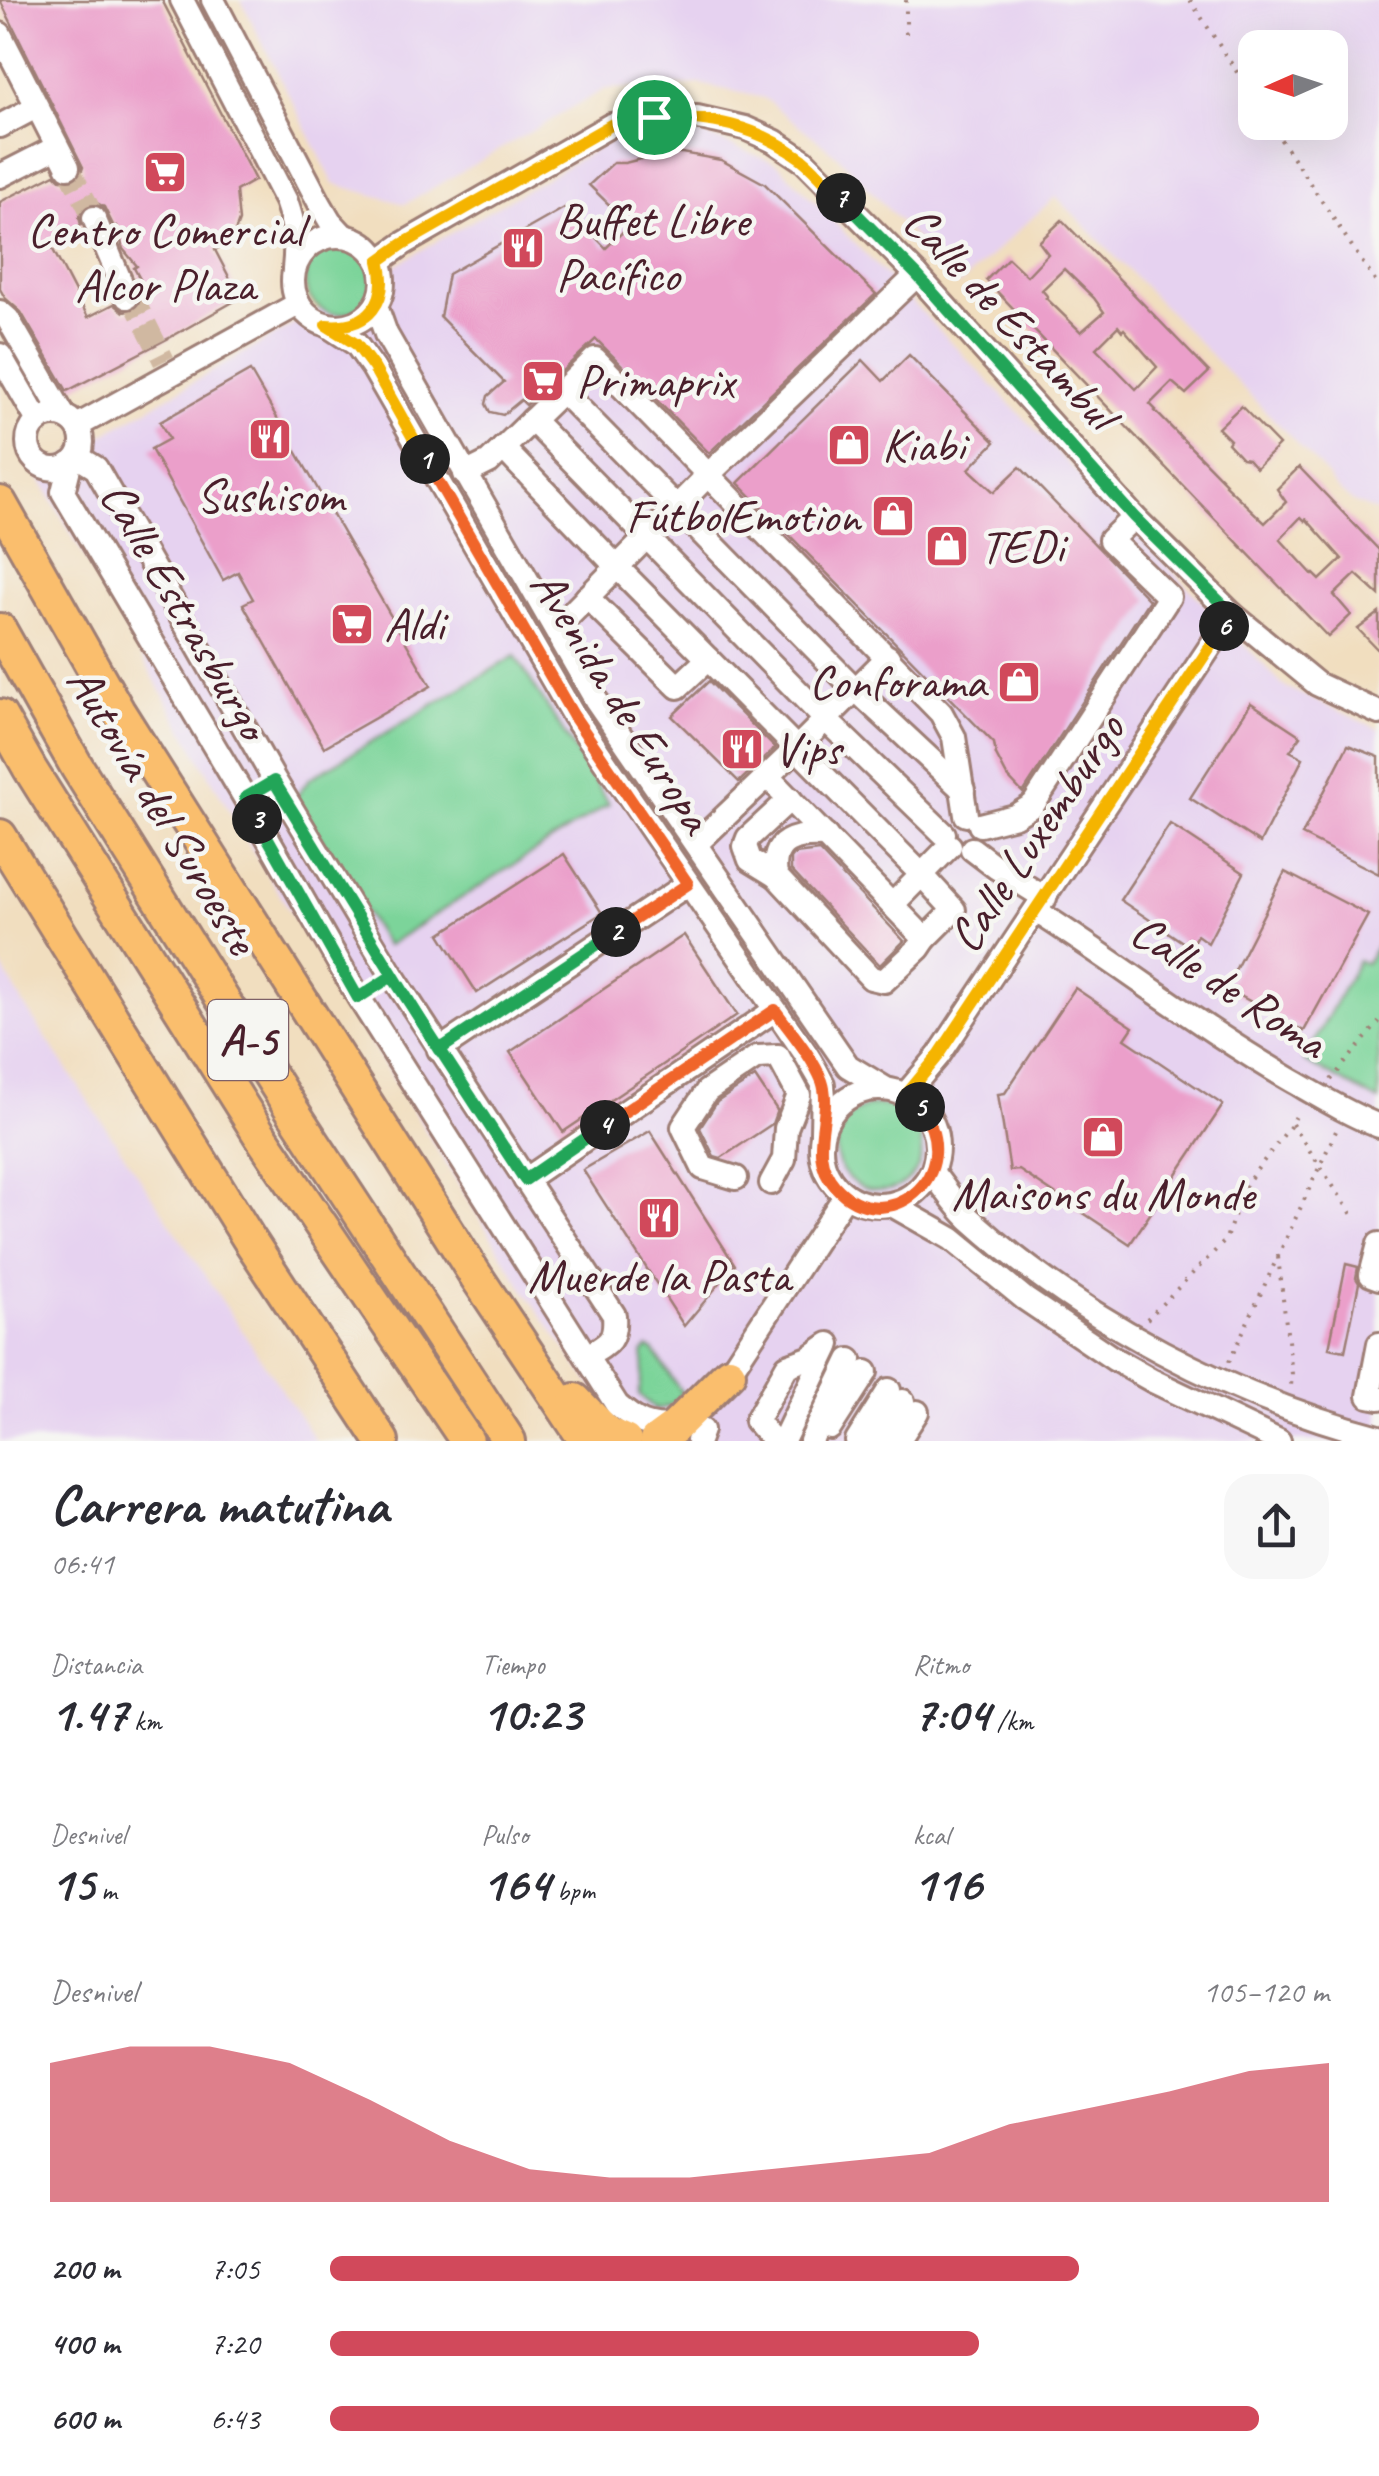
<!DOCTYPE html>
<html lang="es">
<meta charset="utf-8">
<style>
body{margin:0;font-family:Caveat,sans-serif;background:#f7f7f7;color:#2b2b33;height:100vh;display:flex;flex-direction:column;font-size:38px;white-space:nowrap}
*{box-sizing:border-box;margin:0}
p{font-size:32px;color:#7c7c81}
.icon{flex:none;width:55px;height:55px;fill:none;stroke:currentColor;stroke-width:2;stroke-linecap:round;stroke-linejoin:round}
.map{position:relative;height:1441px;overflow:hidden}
.sheet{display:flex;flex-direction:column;background:#fff;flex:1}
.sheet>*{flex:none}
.needle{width:65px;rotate:267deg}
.buttons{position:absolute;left:1238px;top:30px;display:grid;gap:20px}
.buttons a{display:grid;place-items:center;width:110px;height:110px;border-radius:20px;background:#fff;box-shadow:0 10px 40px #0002;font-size:50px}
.pin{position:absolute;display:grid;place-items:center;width:85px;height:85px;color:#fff;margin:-42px;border:5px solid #fff;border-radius:50%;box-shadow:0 2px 10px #0007}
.km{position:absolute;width:50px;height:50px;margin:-25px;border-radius:50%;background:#222;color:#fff;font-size:28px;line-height:50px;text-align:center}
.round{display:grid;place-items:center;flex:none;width:105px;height:105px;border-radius:30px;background:#f7f7f7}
.overview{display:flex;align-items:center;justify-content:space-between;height:170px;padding:0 50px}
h1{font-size:55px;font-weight:600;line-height:75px}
.metrics{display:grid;grid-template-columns:repeat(3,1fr);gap:15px;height:170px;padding:10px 50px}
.metrics div{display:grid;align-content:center}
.metrics b{font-size:50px;font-weight:600}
.metrics small{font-size:28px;font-weight:400}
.metrics p{font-size:28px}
.chart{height:280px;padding:20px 50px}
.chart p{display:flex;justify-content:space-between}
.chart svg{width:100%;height:180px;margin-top:10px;fill:#d1495b;opacity:.7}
ul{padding:0 50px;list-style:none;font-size:32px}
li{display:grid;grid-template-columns:160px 120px 1fr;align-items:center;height:75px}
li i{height:25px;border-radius:12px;background:#d1495b}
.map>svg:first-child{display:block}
.built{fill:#e6d2f0;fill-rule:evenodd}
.green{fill:#7bd49a;stroke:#627a62;stroke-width:2.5}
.building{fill:#eb9fca;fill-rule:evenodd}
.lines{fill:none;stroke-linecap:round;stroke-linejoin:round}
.minor-tunnel{stroke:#d0b8a1;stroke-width:22;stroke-dasharray:22 11;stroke-linecap:butt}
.minor-casing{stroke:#9e7e75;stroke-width:28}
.highway-casing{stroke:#9e7e75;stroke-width:38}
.path{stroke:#9e7e75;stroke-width:4;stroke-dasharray:2.5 8;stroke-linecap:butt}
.minor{stroke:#fff;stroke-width:22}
.highway{stroke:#fabe6d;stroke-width:32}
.split-1-casing{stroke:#fff;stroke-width:20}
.split-2-casing{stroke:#fff;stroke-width:20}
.split-3-casing{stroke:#fff;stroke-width:20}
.split-4-casing{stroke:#fff;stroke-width:20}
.split-5-casing{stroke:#fff;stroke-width:20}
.split-6-casing{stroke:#fff;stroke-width:20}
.split-7-casing{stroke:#fff;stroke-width:20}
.split-8-casing{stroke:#fff;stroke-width:20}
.split-1{stroke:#f5b400;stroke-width:12}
.split-2{stroke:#f0652b;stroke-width:12}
.split-3{stroke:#22a559;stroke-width:12}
.split-4{stroke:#22a559;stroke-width:12}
.split-5{stroke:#f0652b;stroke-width:12}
.split-6{stroke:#f5b400;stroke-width:12}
.split-7{stroke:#22a559;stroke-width:12}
.split-8{stroke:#f5b400;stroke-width:12}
.labels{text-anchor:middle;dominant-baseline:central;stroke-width:9;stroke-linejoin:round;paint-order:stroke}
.shield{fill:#f6f6f2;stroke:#7e6067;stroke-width:2.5}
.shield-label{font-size:45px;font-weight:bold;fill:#4a1f2b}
.poi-label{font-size:48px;fill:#4a1f2b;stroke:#f6f6f2;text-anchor:start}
.street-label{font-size:48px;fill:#4a1f2b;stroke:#f6f6f2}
</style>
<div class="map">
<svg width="1379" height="1441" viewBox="0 0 1379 1441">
<rect width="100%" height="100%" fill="#f6f6f2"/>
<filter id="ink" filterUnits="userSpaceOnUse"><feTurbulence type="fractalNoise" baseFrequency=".01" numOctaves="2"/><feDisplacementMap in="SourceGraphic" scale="20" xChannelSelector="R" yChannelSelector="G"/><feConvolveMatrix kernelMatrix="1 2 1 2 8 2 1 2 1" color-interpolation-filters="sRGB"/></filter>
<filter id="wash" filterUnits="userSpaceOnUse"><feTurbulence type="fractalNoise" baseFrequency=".0048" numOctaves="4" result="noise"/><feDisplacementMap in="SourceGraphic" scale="40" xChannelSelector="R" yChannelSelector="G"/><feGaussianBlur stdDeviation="2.25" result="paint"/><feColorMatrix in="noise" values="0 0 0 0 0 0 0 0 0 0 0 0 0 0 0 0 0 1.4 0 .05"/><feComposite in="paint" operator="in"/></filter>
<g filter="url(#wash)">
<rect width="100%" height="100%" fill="#f1debf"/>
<g class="built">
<path d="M 241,0 L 1379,0 L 1379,513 L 1351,501 L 1334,486 L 1321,468 L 1056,196 L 959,285 L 839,157 L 764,98 L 700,84 L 605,89 L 405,204 L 334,184 ZM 1255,48 L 1330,48 L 1330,122 L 1255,122 Z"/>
<path d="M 695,131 L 778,164 L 1285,687 L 1379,729 L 1379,1441 L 631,1441 L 526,1293 L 245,838 L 37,473 L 622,134 Z"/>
<path d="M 0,963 L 24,1005 L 316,1441 L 0,1441 Z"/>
</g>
<g class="green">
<circle cx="339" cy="280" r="34"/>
<path d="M 515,656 L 609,804 L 386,946 L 295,798 L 309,779 Z"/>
<path d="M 1379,943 L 1379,1101 L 1304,1061 L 1358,961 L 1366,963 Z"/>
<circle cx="879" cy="1148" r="43"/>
<path d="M 648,1348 L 653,1350 L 682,1393 C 673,1405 669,1408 654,1409 L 639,1394 L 644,1361 L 643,1353 Z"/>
</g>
<g id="blocks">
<g class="building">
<path d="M 0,0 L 162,0 L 255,180 L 236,191 L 239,221 L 235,232 L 226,243 L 215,250 L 240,298 L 171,337 L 67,391 L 21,312 L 5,298 L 0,289 L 0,202 L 55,174 L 61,180 L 74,181 L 80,176 L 83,167 ZM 97,203 L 104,207 L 114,227 L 117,226 L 123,249 L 137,266 L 134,268 L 145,288 L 140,290 L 142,298 L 139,305 L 134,310 L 124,312 L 114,304 L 88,317 L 49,242 L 81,225 L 79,217 L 82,210 L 87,205 Z"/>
<path d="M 664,153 L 682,153 L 721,160 L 765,184 L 876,294 L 709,453 L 596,339 L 526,405 L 521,400 L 503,415 L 490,412 L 486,404 L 488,396 L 504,382 L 440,317 L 448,274 L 566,207 L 606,248 L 630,225 L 589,185 L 613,163 L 625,163 Z"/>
<path d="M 1062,220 L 1209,372 L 1186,394 L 1172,382 L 1150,404 L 1156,410 L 1155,411 L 1226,483 L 1225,485 L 1265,523 L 1286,502 L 1277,489 L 1299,467 L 1379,550 L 1379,595 L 1356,574 L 1334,595 L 1351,615 L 1328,637 L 986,280 L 1008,258 L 1027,276 L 1048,254 L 1039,242 ZM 1064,269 L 1094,298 L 1104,312 L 1081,332 L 1046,298 L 1048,297 L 1042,290 ZM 1118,326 L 1122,331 L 1124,329 L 1157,367 L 1136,389 L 1096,348 ZM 1301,517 L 1305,521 L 1306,519 L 1342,559 L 1320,580 L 1314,574 L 1313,575 L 1280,539 Z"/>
<path d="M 909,355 L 995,442 L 969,469 L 994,492 L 1020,467 L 1149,600 L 1023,793 L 1007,776 L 996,755 L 994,743 L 738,483 L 863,360 L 883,381 Z"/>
<path d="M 250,371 L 431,686 L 324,747 L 243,604 L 253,599 L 238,572 L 223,580 L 151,449 L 169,439 L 160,422 Z"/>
<path d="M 1241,406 L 1279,445 L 1256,468 L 1248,459 L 1242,458 L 1228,443 L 1230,440 L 1218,428 Z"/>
<path d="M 1379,613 L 1379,651 L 1358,629 Z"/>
<path d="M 709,681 L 775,748 L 739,782 L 672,716 Z"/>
<path d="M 1251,703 L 1301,736 L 1290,751 L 1303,758 L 1260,843 L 1190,798 Z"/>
<path d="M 1348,745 L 1379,757 L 1379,874 L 1302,835 Z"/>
<path d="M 1170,824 L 1244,873 L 1208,943 L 1197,935 L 1190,947 L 1120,900 Z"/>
<path d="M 819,851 L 904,941 L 880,965 L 791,870 L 791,859 L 795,854 Z"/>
<path d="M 564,854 L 602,913 L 477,993 L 440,934 Z"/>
<path d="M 1285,872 L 1368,915 L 1304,1031 L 1226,988 Z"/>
<path d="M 684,935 L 737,1015 L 563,1132 L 510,1052 Z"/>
<path d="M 1075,988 L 1133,1027 L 1125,1039 L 1223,1105 L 1130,1244 L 1019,1170 L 1010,1171 L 998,1094 L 1005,1093 Z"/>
<path d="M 755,1077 L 777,1110 L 772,1124 L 721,1158 L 714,1156 L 700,1128 L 717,1102 Z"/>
<path d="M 650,1131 L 735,1265 L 684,1326 L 583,1170 Z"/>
<path d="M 1346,1264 L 1358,1267 L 1356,1278 L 1359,1283 L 1345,1351 L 1329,1348 Z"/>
</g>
</g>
</g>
<g filter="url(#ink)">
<use href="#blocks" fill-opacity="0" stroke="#9e7e75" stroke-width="2.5"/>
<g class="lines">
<g class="minor-tunnel">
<path d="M 68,167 L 94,218"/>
<path d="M 131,295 L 164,361"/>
</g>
<g class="minor-casing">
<g id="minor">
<path d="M 182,0 L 286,201 C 295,227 297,241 294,269"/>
<path d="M 213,0 L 320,204 L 330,221 L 343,235"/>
<path d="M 0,34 L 68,167"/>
<path d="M 0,126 L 36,107"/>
<path d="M 0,176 L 57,147"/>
<path d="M 94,218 L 127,297"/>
<circle cx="338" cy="281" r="45"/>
<path d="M 379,261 L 403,244 L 611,125 L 654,117 L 697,117 L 745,128 L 774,141 L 804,161 L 917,275 L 1134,517 L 1232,614 L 1317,684 L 1379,713"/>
<path d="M 376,306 L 386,334 L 596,700 L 848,1066 L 886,1089"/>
<path d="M 0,312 L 8,319 L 64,416"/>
<path d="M 327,325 L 356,344 L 373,368 L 573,715 L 805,1053 L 823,1084 L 822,1132"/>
<path d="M 0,355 L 38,421"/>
<path d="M 562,391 L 855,689 L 963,790"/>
<circle cx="55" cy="442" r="27"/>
<path d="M 532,420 L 825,719 L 944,834"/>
<path d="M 77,426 L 298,304"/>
<path d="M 503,448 L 617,567 L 922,875 L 954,910 L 925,939 L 767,776"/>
<path d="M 78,457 L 96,468 L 275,781 L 392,975 L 614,1315 C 616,1341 608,1344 587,1356"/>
<path d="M 70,464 L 63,492 L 245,798 L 359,998 L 617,1405 C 638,1423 647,1427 675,1427"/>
<path d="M 465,474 L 489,462 L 595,359 L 941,713 L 954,737 L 966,815"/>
<path d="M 587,597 L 678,687 L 708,659"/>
<path d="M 556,629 L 709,474 L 917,275"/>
<path d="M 980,825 L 1015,816 L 1033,805 L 1169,597 L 1110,540 L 1134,517"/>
<path d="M 826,836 C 796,834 770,839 776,876 L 871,978 L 884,981 L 919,948 L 925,939"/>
<path d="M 696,844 L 797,748 L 888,657"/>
<path d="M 972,849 L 997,868 L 1045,898"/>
<path d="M 776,876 L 750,860 L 745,846 L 748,838 L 790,799"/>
<path d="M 892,905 L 950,846"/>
<path d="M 1036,911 C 1122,966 1203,1029 1291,1080 C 1319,1096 1348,1114 1379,1126"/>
<path d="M 439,1050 L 688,884"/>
<circle cx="879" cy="1147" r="58"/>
<path d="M 905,1095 L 939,1055 L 1232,614"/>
<path d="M 932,1172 C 944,1187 956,1206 970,1219 C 1083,1321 1233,1399 1379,1437"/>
<path d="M 736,1178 L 703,1168 L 683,1127 L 707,1091 L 757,1057 L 778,1056 L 799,1095 L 786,1128 L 784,1159 L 771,1183"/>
<path d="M 525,1180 L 775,1010"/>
<path d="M 892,1205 L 952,1239 L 1025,1299 L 1114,1359 L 1153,1381 L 1279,1441"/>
<path d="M 1379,1244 L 1371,1275 L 1379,1278"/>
<path d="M 1379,1344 L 1369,1396 L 1379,1398"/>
<path d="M 729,1373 L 845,1196"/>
<path d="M 830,1428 L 866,1372"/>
<path d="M 698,1441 L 702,1430"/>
<path d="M 774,1441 L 756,1421 L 787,1366 L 809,1358 L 829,1344"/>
<path d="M 783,1441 L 828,1347"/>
<path d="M 811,1441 L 850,1360"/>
<path d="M 857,1441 L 889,1390"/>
<path d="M 876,1441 L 903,1401"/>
<path d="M 898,1441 L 917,1412"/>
</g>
</g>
<g class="highway-casing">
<g id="highway">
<path d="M 0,503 L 118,711 L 476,1276 L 586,1441"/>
<path d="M 0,630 L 77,767 L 290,1107 L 509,1441"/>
<path d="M 0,716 L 30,769 L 258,1132 L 467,1441"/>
<path d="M 0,836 L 249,1239 L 382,1441"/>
<path d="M 575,1400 L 607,1433 L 625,1441"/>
<path d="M 656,1441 L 675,1427 L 729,1373"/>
</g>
</g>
<g class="path">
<path d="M 906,0 L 906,40"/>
<path d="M 1190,0 L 1255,100"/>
<path d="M 1269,122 L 1379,287"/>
<path d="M 1331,1080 L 1379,1022"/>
<path d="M 1292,1124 L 1353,1216"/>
<path d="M 1278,1257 L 1292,1374 L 1291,1386"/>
<path d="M 1147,1319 L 1225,1241 L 1246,1184 L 1292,1124 L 1298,1112"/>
<path d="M 1229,1362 L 1336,1131"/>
</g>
<use href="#minor" class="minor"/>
<use href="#highway" class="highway"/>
</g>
</g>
<g class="lines" filter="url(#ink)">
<g class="split-1-casing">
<path id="split-1" d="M 425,459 L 374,368 L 356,344 L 326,325 C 369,329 390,301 379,261 L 403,244 L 611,125 L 654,117"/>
</g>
<g class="split-2-casing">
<path id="split-2" d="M 425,459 L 573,715 L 688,884 L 616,932"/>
</g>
<g class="split-3-casing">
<path id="split-3" d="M 257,819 L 245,798 L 274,781 L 439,1050 L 616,932"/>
</g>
<g class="split-4-casing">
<path id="split-4" d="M 257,819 L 358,998 L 392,976 L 525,1180 L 605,1125"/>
</g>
<g class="split-5-casing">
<path id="split-5" d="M 605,1125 L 775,1010 C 791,1032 812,1056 822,1081 C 834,1115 805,1152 835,1186 C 885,1242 970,1175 920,1107"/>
</g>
<g class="split-6-casing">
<path id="split-6" d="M 920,1107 L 906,1095 L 939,1055 L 1224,626"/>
</g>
<g class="split-7-casing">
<path id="split-7" d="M 841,198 L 917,275 L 1134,517 L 1232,614 L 1224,626"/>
</g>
<g class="split-8-casing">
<path id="split-8" d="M 654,117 C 710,117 756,125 802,159 C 816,170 828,185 841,198"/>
</g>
<use href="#split-1" class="split-1"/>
<use href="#split-2" class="split-2"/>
<use href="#split-3" class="split-3"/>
<use href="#split-4" class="split-4"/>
<use href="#split-5" class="split-5"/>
<use href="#split-6" class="split-6"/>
<use href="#split-7" class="split-7"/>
<use href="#split-8" class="split-8"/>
</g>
<defs>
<g id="supermarket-square" transform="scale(2.25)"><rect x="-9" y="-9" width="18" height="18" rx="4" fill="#d1495b" stroke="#f6f6f2"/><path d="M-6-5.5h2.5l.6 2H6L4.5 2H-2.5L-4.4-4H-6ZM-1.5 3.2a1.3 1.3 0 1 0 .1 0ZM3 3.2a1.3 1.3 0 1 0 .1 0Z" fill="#fff"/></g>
<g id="restaurant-square" transform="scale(2.25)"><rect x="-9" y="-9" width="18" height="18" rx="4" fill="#d1495b" stroke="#f6f6f2"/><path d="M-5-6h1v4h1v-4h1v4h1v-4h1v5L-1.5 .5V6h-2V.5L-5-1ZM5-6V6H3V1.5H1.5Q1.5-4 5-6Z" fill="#fff"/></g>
<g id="shop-square" transform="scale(2.25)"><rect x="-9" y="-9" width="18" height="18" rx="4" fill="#d1495b" stroke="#f6f6f2"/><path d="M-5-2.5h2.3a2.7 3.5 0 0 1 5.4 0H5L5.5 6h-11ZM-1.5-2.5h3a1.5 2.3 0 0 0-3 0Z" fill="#fff"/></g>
</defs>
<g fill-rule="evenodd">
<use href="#supermarket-square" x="165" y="172"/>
<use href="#restaurant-square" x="523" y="248"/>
<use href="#supermarket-square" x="543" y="381"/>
<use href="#restaurant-square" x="270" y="439"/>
<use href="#shop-square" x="849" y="445"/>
<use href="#shop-square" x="893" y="516"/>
<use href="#shop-square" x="947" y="546"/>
<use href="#supermarket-square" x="352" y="624"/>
<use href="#shop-square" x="1019" y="682"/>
<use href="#restaurant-square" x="742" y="749"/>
<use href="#shop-square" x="1103" y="1137"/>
<use href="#restaurant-square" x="659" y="1218"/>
</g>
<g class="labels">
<rect class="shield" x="208" y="1000" width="80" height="80" rx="8"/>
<g class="shield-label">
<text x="248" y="1040">A-5</text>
</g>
<g class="poi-label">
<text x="556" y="220">Buffet Libre<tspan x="556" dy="55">Pacífico</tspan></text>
<text x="165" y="230" text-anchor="middle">Centro Comercial<tspan x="165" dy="55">Alcor Plaza</tspan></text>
<text x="576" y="381">Primaprix</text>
<text x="882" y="445">Kiabi</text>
<text x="270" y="496" text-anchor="middle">Sushisom</text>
<text x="860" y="516" text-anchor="end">FútbolEmotion</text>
<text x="980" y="546">TEDi</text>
<text x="384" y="624">Aldi</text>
<text x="986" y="682" text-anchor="end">Conforama</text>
<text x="774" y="749">Vips</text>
<text x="1103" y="1194" text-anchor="middle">Maisons du Monde</text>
<text x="659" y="1276" text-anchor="middle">Muerde la Pasta</text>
</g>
<g class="street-label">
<text transform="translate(1010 317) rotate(47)">Calle de Estambul</text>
<text transform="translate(185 610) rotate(60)">Calle Estrasburgo</text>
<text transform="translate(622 701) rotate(58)">Avenida de Europa</text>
<text transform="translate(163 810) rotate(59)">Autovía del Suroeste</text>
<text transform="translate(1036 833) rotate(-56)">Calle Luxemburgo</text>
<text transform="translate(1229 986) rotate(33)">Calle de Roma</text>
</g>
</g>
</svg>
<div class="buttons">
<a><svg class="needle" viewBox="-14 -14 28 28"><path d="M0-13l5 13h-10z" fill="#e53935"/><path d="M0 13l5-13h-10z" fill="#7c7c81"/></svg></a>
</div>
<div class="pin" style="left:654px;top:117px;background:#1e9e55"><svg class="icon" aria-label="arrive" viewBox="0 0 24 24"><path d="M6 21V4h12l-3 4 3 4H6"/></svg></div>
<b class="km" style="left:425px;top:459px">1</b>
<b class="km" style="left:616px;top:932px">2</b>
<b class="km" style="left:257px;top:819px">3</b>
<b class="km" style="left:605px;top:1125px">4</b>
<b class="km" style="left:920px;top:1107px">5</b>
<b class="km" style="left:1224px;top:626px">6</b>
<b class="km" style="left:841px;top:198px">7</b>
</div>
<section class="sheet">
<div class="overview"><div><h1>Carrera matutina</h1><p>06:41</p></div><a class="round"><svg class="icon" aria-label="share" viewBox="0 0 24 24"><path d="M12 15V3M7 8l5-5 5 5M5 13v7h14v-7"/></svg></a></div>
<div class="metrics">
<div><p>Distancia</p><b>1.47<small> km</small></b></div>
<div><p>Tiempo</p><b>10:23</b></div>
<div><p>Ritmo</p><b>7:04<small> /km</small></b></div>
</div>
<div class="metrics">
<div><p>Desnivel</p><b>15<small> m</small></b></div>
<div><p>Pulso</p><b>164<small> bpm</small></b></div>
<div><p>kcal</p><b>116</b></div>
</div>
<div class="chart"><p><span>Desnivel</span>105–120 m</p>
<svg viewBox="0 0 160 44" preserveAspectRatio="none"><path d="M0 44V10L10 6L20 6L30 10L40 19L50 29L60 36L70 38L80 38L90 36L100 34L110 32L120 25L130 21L140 17L150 12L160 10V44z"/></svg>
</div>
<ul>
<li><b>200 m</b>7:05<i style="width:75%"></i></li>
<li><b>400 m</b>7:20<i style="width:65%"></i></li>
<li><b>600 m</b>6:43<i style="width:93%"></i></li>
</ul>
</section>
